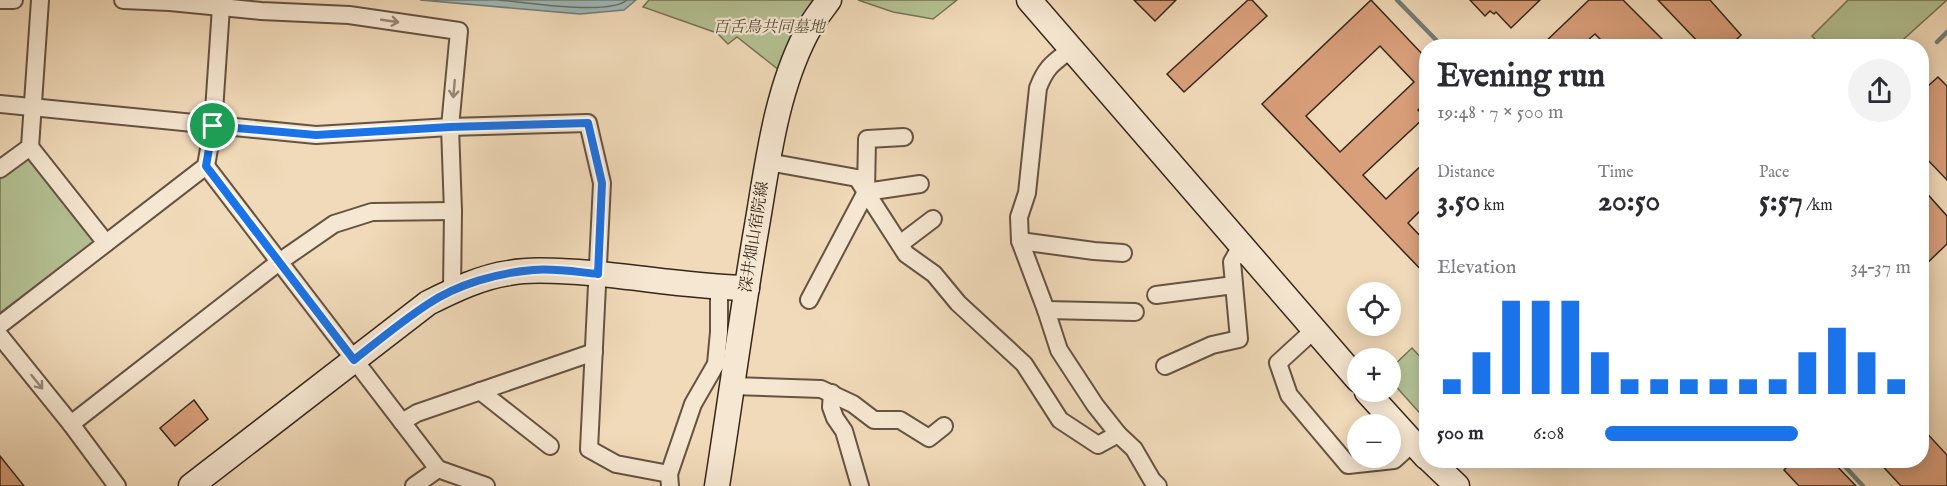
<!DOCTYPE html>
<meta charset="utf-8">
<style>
body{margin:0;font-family:"IM FELL English","Noto Serif JP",serif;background:#f2f2f3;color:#2b2b33;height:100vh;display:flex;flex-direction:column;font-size:22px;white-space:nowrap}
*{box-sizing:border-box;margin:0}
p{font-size:20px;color:#7c7c81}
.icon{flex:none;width:33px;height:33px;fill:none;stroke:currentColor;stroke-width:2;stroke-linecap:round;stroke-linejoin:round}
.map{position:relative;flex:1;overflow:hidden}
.sheet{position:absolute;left:1419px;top:39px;width:510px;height:429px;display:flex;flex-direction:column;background:#fff;border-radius:24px;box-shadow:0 3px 15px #0003}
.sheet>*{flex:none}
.controls{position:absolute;left:1347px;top:282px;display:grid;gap:12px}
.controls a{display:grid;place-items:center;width:54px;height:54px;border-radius:50%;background:#fff;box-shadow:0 3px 15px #0003;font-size:30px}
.pin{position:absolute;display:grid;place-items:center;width:51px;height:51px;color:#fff;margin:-26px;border:3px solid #fff;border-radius:50%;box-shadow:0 2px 6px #0007}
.round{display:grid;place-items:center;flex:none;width:63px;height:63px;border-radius:32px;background:#f2f2f3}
.summary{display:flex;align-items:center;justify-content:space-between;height:102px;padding:0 18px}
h1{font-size:33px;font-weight:700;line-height:45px}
.metrics{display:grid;grid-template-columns:repeat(3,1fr);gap:9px;height:102px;padding:6px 18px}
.metrics div{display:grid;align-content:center}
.metrics b{font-size:30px;font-weight:700}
.metrics small{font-size:16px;font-weight:400}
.metrics p{font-size:16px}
.chart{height:168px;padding:12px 18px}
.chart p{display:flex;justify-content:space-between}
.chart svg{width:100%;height:108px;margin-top:6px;stroke:#1a73e8;stroke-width:6}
ul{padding:0 18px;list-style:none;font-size:20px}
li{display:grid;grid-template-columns:96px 72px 1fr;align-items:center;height:45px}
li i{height:15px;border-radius:8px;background:#1a73e8}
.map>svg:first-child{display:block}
.green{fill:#b4c193;stroke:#757456;stroke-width:1.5}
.water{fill:#9db9b8;stroke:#747e79;stroke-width:1.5}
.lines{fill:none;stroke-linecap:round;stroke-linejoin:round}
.shore{stroke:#6a7069;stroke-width:1.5}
.stream{stroke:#747e79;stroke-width:4.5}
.building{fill:#d99f7b;stroke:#36261a;stroke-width:1.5;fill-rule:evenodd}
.street-casing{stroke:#655342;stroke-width:20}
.secondary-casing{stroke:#36261a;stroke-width:27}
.street{stroke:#f6e7d2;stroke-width:16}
.secondary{stroke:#f6e7d2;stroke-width:24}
.oneway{stroke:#968676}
.route-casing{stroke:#fff;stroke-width:12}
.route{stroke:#1a73e8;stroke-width:8}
.labels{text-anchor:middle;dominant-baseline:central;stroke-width:4.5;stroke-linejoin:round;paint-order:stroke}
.park-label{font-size:16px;font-style:italic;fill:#564d38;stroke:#f6e7d2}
.street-label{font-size:16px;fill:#36261a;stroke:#f6e7d2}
</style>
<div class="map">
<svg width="1947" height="486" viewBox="0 0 1947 486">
<rect width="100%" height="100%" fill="#f1dab9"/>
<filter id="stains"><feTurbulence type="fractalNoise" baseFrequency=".00333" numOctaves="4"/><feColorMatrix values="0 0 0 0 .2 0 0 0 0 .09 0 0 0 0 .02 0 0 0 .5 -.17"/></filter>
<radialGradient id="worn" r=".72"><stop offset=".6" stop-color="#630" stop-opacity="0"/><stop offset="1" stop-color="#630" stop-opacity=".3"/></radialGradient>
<g class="green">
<path d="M 649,0 L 815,0 L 779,70 L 737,37 L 728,44 L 717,33 L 643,7 Z"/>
<path d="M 858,0 L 957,0 L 933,19 L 893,12 Z"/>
<path d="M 1848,0 L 1947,0 L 1896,46 L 1822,46 L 1812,36 Z"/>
<path d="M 26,157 L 32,158 L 95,241 L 0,313 L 0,177 Z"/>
<path d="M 1412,348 L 1426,363 L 1426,420 L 1391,381 L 1391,368 Z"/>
</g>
<path class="water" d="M 420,0 L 636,0 L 624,10 L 580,14 Z"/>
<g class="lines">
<path class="shore" d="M 499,0 C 525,2 609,16 627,0"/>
<g class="stream">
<path d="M 1397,0 L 1442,46"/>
<path d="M 1937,42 L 1947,32"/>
<path d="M 1839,460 L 1863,486"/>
</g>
</g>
<g class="building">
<path d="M 1134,0 L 1176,0 L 1155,21 Z"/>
<path d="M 1248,0 L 1252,0 L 1267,16 L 1184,92 L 1167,74 Z"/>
<path d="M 1371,0 L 1426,58 L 1426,102 L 1418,110 L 1425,117 L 1363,175 L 1386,199 L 1426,161 L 1426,205 L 1408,223 L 1426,242 L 1426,275 L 1262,104 ZM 1380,46 L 1414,82 L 1340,152 L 1306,116 Z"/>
<path d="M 1470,0 L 1540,0 L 1511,28 L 1496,12 L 1494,14 L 1490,11 L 1485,16 Z"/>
<path d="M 1589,0 L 1623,0 L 1669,46 L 1607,46 L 1595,34 L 1581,46 L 1541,46 Z"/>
<path d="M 1658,0 L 1710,0 L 1741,35 L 1732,44 L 1729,40 L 1722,46 L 1702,46 Z"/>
<path d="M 1938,77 L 1947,86 L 1947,180 L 1922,154 L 1922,79 L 1928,86 Z"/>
<path d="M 1922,188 L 1947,216 L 1947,244 L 1922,268 Z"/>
<path d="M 194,400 L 208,419 L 175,446 L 160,428 Z"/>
<path d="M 1922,428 L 1947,455 L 1947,486 L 1901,486 L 1877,460 L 1922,460 Z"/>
<path d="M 0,456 L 24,486 L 0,486 Z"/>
<path d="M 1794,460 L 1831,460 L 1856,486 L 1799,486 L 1784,470 Z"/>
</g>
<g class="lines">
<g class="street-casing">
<g id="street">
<path d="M 0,0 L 14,0"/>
<path d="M 123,0 L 170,2 L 261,11 L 349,15 L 459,31 L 450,127 L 453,211 L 452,291"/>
<path d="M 1070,50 C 1053,63 1046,67 1038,88 L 1027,193 L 1019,217 L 1020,241 L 1046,310 L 1059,350 L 1095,405 L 1118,434 L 1134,449 L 1152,480 L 1158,486"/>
<path d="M 0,104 L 316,135 L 450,127 L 588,123 L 602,183 L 589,449 L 616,464 L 669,474 L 670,486"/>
<path d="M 30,147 L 106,243"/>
<path d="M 768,162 L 857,178 L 906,254 L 934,274 L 958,303 L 1024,364 L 1060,420 L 1098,445 L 1118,434"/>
<path d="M 206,166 L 438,469 L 486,486"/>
<path d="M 0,169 L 30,147 L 40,0"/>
<path d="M 866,192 L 920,184"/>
<path d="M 1020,241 L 1094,251 L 1123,253"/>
<path d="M 900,244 L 933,219"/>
<path d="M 1156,295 L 1234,285"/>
<path d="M 809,300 L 866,192 L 867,139 L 904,137"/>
<path d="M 1046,310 L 1135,312"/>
<path d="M 0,325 L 206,166 L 213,126 L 221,7"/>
<path d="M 1314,330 L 1278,363 L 1289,395 L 1348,465 L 1394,460 L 1413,443"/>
<path d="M 0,336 L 71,424 L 117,486"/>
<path d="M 1165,366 L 1212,345 L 1239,339 L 1232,262 L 1241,246"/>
<path d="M 732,386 L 821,389 L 853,404 L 874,420 L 900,420 L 929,438 L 944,426"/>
<path d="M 480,391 L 550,446"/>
<path d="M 832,393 L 831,407 L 835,418 L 844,431 L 860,486"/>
<path d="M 402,422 L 417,413 L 594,352"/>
<path d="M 71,424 L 279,262 L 334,224 L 372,212 L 453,211"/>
<path d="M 669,474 L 693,404 L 716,364 L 719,332 L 719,288"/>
<path d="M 414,486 L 438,469"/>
</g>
</g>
<g class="secondary-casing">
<g id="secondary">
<path d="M 1029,0 L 1358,380"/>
<path d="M 1367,392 L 1426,457"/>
<path d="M 1430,460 L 1457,486"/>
<path d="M 191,486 L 428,303 C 454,290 481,277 509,273 C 532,269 555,271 578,272 C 634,276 690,287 747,288"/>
<path d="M 717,486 C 730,403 741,320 755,237 C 767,170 774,96 806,34 C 812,22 821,11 829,0"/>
</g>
</g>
<use href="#street" class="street"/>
<use href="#secondary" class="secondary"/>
</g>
<defs><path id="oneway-shaft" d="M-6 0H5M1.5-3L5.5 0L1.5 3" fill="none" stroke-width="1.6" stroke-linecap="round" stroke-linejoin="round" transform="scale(1.5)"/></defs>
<g class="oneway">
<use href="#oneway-shaft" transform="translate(390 21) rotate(8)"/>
<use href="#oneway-shaft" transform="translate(454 89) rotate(95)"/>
<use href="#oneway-shaft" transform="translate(37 382) rotate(51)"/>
</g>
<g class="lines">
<g class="route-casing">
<path id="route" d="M 588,123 L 602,183 L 598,274 C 577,272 554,268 533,270 C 497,273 458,284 428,304 C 402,321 378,341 354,360 L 206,166 L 213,126 L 316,135 L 450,127 Z"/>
</g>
<use href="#route" class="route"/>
</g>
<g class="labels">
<g class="park-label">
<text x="769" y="28">百舌鳥共同墓地</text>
</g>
<g class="street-label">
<text transform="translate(755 237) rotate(-81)">深井畑山宿院線</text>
</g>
</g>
<rect width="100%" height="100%" filter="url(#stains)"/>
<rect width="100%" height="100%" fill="url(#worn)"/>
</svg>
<div class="controls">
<a><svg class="icon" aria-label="locate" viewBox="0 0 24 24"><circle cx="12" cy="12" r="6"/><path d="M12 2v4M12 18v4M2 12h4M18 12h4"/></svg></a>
<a>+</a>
<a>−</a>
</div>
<div class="pin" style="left:213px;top:126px;background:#1e9e55"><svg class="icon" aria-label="arrive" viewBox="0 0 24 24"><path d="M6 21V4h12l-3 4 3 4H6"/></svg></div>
<section class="sheet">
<div class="summary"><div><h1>Evening run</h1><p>19:48 · 7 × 500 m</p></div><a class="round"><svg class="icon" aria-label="share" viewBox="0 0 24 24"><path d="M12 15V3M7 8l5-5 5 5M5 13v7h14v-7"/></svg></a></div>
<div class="metrics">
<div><p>Distance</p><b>3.50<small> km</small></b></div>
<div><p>Time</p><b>20:50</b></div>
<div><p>Pace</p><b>5:57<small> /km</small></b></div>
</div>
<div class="chart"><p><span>Elevation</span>34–37 m</p>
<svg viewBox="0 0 160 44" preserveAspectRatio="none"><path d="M5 44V38M15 44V27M25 44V6M35 44V6M45 44V6M55 44V27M65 44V38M75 44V38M85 44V38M95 44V38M105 44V38M115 44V38M125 44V27M135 44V17M145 44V27M155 44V38"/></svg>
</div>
<ul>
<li><b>500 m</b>6:08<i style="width:63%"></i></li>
</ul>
</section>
</div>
